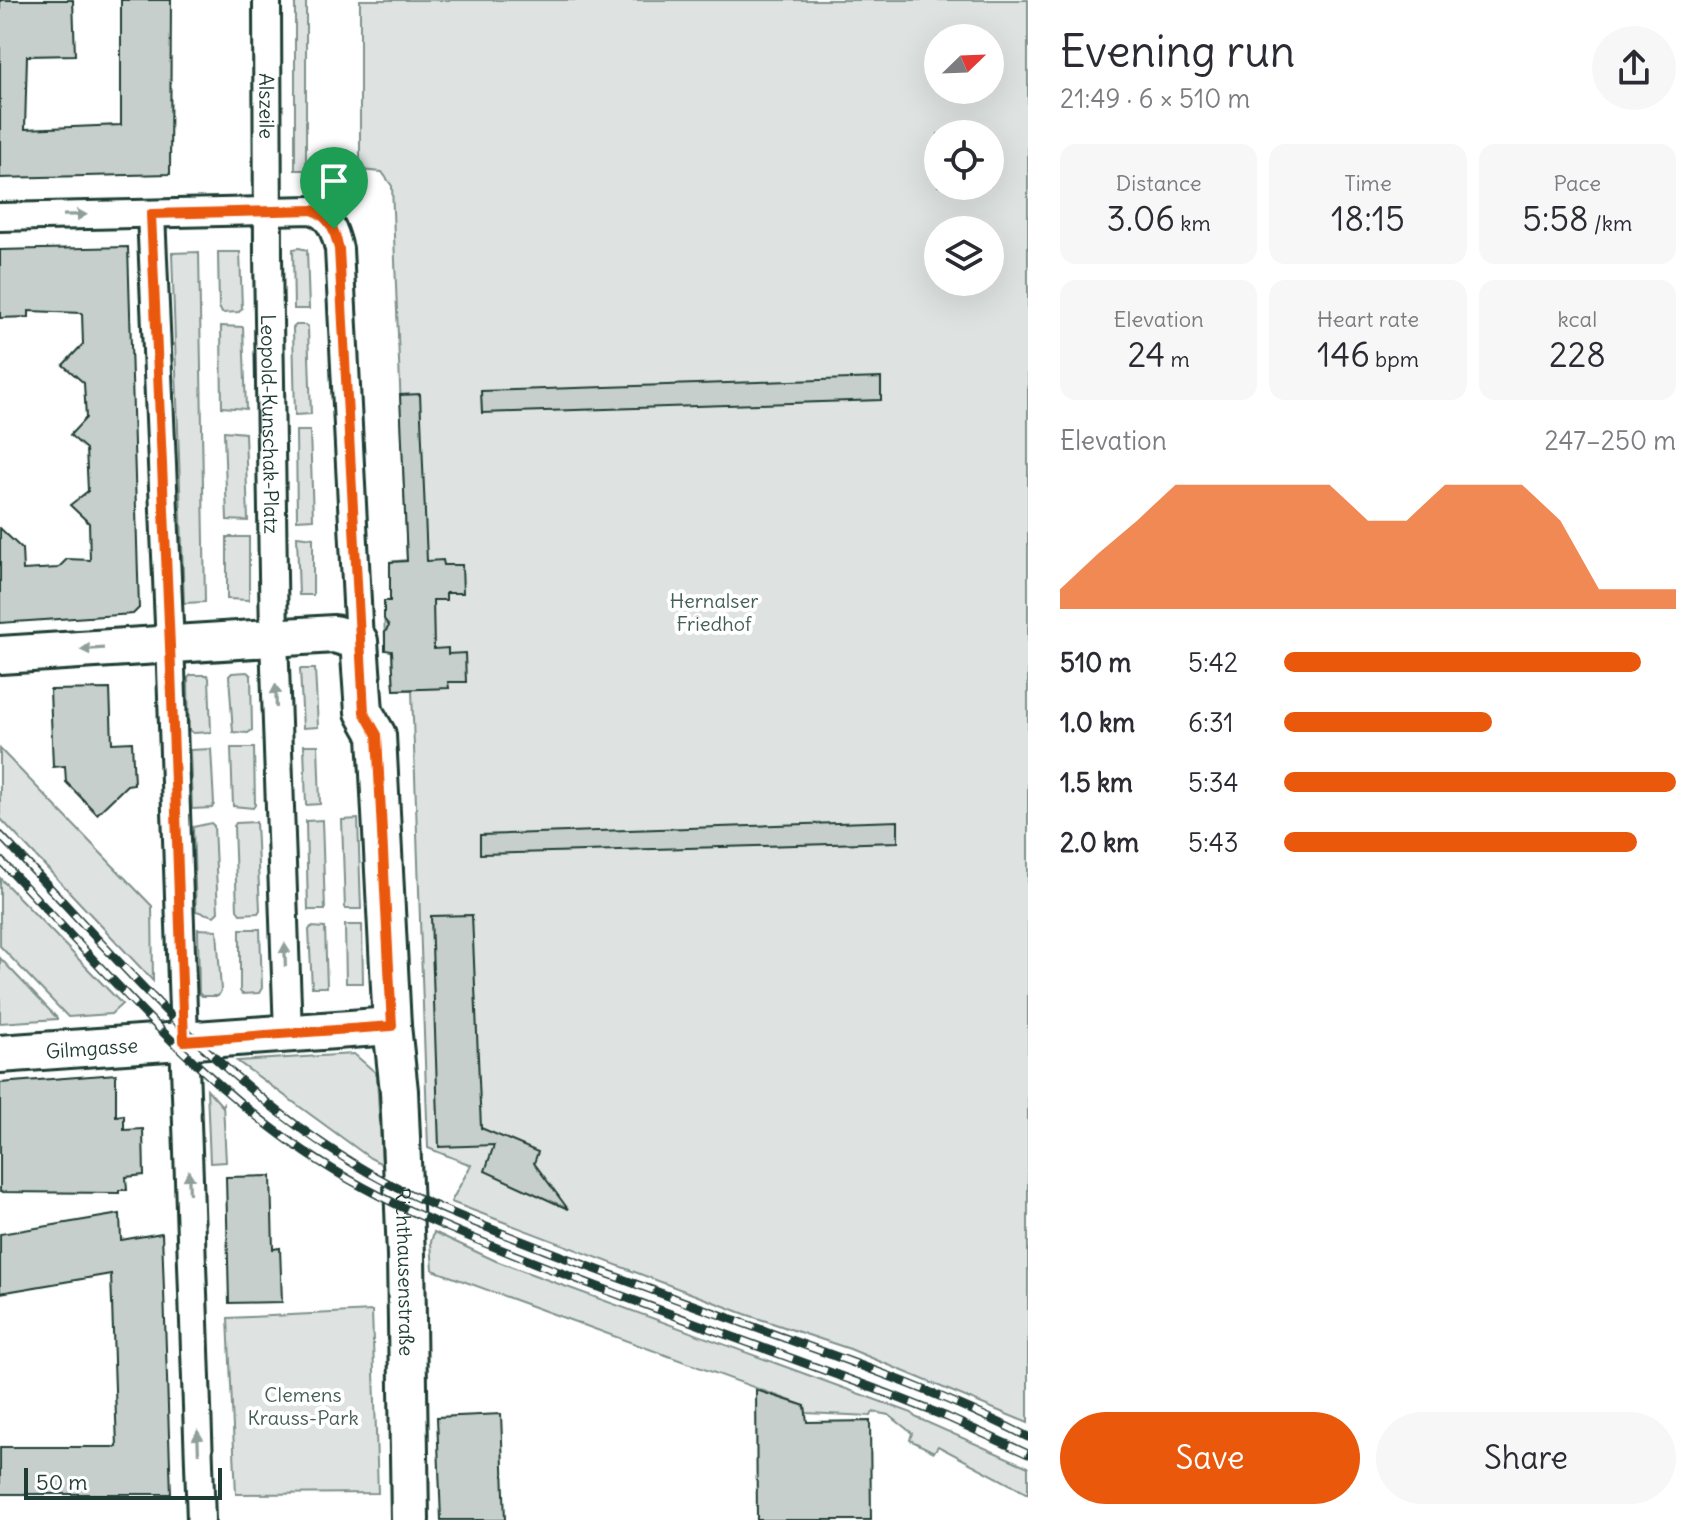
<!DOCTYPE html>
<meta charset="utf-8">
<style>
body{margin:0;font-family:Delius,sans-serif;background:#f7f7f7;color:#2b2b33;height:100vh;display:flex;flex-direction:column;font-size:30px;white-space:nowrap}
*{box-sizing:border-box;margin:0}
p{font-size:26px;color:#7c7c81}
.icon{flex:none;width:44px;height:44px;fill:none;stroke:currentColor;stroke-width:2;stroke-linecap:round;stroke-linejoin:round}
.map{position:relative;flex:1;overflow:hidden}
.sheet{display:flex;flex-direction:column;background:#fff;width:680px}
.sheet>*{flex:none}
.needle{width:52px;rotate:67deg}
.buttons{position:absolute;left:924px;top:24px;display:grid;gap:16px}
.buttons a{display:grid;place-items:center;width:80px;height:80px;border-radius:50%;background:#fff;box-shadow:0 8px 32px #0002;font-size:40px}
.scale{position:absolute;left:24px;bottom:20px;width:198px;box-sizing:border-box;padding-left:8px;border:4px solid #1f3d34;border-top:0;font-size:22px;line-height:28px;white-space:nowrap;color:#1f3d34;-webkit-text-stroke:6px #fff;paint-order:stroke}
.pin{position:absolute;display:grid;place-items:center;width:68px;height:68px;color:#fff;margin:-82px -34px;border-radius:50% 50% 50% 0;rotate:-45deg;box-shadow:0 0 8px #0007}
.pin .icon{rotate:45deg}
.round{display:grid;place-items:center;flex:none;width:84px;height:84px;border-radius:42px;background:#f7f7f7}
.headline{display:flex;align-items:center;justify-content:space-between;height:136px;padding:0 32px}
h1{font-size:44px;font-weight:600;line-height:60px}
.stats{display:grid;grid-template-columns:repeat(3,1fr);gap:12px;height:136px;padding:8px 32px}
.stats div{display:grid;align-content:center;border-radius:16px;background:#f7f7f7;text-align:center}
.stats b{font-size:34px;font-weight:600}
.stats small{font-size:22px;font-weight:400}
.stats p{font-size:22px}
.chart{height:224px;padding:16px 32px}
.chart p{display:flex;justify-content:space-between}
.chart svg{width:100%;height:144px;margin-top:8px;fill:#ea580c;opacity:.7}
.button{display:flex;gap:16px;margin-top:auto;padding:16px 32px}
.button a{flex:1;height:92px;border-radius:48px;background:#ea580c;color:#fff;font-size:32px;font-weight:600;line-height:92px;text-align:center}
.button a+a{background:#f7f7f7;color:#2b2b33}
ul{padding:0 32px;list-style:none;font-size:26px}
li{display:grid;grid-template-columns:128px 96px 1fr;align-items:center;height:60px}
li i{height:20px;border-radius:10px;background:#ea580c}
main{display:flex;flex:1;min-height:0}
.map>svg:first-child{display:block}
.green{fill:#dee3e2;stroke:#7e908b;stroke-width:2;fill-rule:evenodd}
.building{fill:#c7cfcc;stroke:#1f3d34;stroke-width:2}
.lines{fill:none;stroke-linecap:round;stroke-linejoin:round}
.street-casing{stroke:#1f3d34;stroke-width:32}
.secondary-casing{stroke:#1f3d34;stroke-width:42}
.street{stroke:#fff;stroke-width:26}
.secondary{stroke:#fff;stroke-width:36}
.rail-casing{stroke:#1f3d34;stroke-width:9}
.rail{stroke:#fff;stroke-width:6;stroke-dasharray:18;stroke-linecap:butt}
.oneway{fill:#8f9e9a}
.route-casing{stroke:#fff;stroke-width:16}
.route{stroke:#ea580c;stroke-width:10}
.labels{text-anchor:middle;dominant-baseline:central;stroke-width:8;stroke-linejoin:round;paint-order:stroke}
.street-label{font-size:20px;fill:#1f3d34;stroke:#fff}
.park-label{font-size:20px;fill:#455e57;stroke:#fff}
</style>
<main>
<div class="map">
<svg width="1028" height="1520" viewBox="0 0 1028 1520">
<rect width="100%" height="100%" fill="#fff"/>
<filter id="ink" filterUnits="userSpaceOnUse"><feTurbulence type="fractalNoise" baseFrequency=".0125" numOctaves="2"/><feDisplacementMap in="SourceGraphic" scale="16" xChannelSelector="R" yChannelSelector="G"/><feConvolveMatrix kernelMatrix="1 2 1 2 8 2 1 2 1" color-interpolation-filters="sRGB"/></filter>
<g filter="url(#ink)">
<g class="green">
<rect x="295" y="0" width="11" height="170"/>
<path d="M 360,0 L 1028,0 L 1028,1423 L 850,1349 L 745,1314 L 451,1202 L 471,1165 L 428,1148 L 412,690 L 394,690 L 392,650 L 385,650 L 385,646 L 384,601 L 390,601 L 390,562 L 407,560 L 392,186 L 382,172 L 360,170 ZM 938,38 L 990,38 L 990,90 L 938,90 ZM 938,134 L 990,134 L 990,186 L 938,186 ZM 938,230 L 990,230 L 990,282 L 938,282 Z"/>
<path d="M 299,248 L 307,250 L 309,309 L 294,309 L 293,249 Z"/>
<path d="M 199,252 L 205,602 L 184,603 L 172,253 Z"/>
<path d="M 218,252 L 240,252 L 242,308 L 239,312 L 222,313 L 219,307 Z"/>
<path d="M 296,325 L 306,325 L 308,328 L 311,414 L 295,415 L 293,328 Z"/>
<path d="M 221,326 L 243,327 L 246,409 L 222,407 Z"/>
<path d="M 224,431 L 245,433 L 248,521 L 227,520 Z"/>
<path d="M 296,431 L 310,431 L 313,519 L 297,520 Z"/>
<path d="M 297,536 L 313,538 L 313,595 L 299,595 Z"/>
<path d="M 227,537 L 249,537 L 249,600 L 227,599 Z"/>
<path d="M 300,669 L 315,669 L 318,727 L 303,728 Z"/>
<path d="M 247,672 L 251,675 L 252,730 L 248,733 L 233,732 L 229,676 L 232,673 Z"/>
<path d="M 191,675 L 207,675 L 209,678 L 211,732 L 193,733 L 189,730 L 188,678 Z"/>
<path d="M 304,745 L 318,745 L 320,804 L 306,805 Z"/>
<path d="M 231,748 L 254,748 L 255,805 L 253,808 L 233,806 Z"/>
<path d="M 0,749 L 152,906 L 153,981 L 0,818 Z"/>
<path d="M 211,749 L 214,804 L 212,808 L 192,809 L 190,750 Z"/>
<path d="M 358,819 L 361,909 L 345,909 L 342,820 Z"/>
<path d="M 322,820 L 325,910 L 308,910 L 306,821 Z"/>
<path d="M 256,822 L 260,910 L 258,913 L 240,914 L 237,910 L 234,826 L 236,823 Z"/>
<path d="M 211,823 L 214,826 L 218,912 L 214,916 L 196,911 L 193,827 Z"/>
<path d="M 0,878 L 122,1004 L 111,1014 L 68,1017 L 0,946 Z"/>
<path d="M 345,925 L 362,925 L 363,983 L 346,983 Z"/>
<path d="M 311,927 L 325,928 L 327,987 L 312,987 L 309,930 Z"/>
<path d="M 198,929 L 217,930 L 221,991 L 218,996 L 202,996 L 199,993 Z"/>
<path d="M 240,929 L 260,929 L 262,988 L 259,993 L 242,994 L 240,991 Z"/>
<path d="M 0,958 L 57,1018 L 57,1019 L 0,1023 Z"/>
<path d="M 354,1054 L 375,1072 L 377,1077 L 382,1164 L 370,1158 L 237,1061 Z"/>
<path d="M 207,1089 L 222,1106 L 223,1104 L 226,1162 L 210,1163 Z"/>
<path d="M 434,1232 L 496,1261 L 912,1413 L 915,1417 L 1028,1467 L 1028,1494 L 938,1446 L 934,1452 L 910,1440 L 912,1433 L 889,1415 L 873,1412 L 871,1416 L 806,1413 L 805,1406 L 433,1270 L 431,1242 Z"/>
<path d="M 372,1311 L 378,1493 L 236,1494 L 228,1318 Z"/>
</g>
<g class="building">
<path d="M 0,0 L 73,0 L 75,55 L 27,56 L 25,129 L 121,125 L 121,0 L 171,0 L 170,174 L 0,178 Z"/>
<path d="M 128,247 L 139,608 L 133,614 L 0,623 L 0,528 L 22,549 L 23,570 L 58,568 L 67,559 L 90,560 L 89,523 L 70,505 L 88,491 L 86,449 L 70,435 L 86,418 L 84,383 L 63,365 L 83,344 L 82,313 L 29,311 L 29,317 L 0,318 L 0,250 Z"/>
<path d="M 881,378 L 881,400 L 482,413 L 481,391 Z"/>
<path d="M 420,394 L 427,561 L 443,560 L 444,565 L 462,565 L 463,593 L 446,593 L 446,600 L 433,600 L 434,649 L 448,648 L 448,654 L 465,653 L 466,682 L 448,682 L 449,688 L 394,690 L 392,651 L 385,650 L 385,632 L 389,626 L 384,619 L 384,601 L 390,601 L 390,562 L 407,561 L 400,395 Z"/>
<path d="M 110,689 L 112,743 L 132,742 L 134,784 L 127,785 L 97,814 L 66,782 L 65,766 L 53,767 L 50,690 Z"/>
<path d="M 898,821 L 898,842 L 480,854 L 480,835 Z"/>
<path d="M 472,915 L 481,1128 L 538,1152 L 534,1163 L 568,1209 L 485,1171 L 494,1145 L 439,1147 L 431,916 Z"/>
<path d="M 116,1074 L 116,1116 L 124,1115 L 124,1130 L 143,1129 L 144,1175 L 126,1177 L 127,1190 L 119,1190 L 119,1193 L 0,1192 L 0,1083 Z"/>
<path d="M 271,1176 L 273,1249 L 280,1248 L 282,1302 L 229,1303 L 226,1177 Z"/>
<path d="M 120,1214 L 121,1240 L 162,1233 L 171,1494 L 0,1494 L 0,1447 L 117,1447 L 111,1274 L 0,1293 L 0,1234 Z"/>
<path d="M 756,1390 L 805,1406 L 807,1422 L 870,1421 L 871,1520 L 757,1520 Z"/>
<path d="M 501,1414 L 505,1520 L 441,1520 L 437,1417 Z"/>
</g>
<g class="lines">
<g class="street-casing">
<g id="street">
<path id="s1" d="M 267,0 L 268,255 L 274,638 L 288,1033"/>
<path d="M 151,214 L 171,669 L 201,1520"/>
<path d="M 0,217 L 313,210 C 331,219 334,229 339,249 L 359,641"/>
</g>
</g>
<g class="secondary-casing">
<g id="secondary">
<path id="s2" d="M 0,655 L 334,634 L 359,641 L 364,712 L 377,735 L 392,1026 L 399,1091 L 406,1255 L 410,1520"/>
<path id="s3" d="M 0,1054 L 392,1026"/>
</g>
</g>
<use href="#street" class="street"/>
<use href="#secondary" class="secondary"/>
<g class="rail-casing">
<g id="rail">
<path d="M 0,835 C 111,950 213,1078 351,1162 C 412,1200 479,1224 545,1250 C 623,1280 701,1308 779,1336 C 863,1366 949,1396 1028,1437"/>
<path d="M 0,860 C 94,958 183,1066 295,1145 C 370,1198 453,1231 538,1264 C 654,1309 772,1351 889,1394 L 947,1417 L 1028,1454"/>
</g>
</g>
<use href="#rail" class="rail"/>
</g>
<defs><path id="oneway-solid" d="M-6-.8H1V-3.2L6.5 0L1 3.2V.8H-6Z" transform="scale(2)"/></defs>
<g class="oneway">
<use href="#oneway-solid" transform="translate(75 215) rotate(-1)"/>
<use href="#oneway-solid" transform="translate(92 649) rotate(176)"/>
<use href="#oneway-solid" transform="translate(276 696) rotate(-92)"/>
<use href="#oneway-solid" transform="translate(285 955) rotate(-92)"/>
<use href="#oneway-solid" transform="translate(189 1182) rotate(-92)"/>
<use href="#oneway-solid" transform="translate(198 1442) rotate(-92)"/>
</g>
</g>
<g class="lines" filter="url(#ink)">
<g class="route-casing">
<path id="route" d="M 313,210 C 331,219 334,229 339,249 L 364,712 L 377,735 L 392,1026 L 184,1041 L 171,669 L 151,214 Z"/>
</g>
<use href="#route" class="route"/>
</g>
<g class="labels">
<g class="street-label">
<text stroke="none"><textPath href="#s1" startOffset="106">Alszeile</textPath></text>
<text stroke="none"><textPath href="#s1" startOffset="424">Leopold-Kunschak-Platz</textPath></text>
<text stroke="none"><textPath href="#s3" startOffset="92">Gilmgasse</textPath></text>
<text stroke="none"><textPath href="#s2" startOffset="996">Richthausenstraße</textPath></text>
</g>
<g class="park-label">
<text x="714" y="600">Hernalser<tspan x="714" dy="23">Friedhof</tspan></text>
<text x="303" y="1394">Clemens<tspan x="303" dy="23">Krauss-Park</tspan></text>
</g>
</g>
</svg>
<div class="buttons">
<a><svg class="needle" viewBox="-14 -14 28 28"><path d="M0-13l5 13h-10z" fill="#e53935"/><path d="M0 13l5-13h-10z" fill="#7c7c81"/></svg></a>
<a><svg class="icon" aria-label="locate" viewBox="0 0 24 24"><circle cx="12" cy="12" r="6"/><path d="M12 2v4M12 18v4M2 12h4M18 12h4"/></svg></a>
<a><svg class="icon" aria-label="layers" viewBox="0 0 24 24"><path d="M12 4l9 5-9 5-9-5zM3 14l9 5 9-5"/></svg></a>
</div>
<div class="scale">50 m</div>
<div class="pin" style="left:334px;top:229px;background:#1e9e55"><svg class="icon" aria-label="arrive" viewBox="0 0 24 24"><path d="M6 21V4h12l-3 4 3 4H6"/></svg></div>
</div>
<section class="sheet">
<div class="headline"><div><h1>Evening run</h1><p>21:49 · 6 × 510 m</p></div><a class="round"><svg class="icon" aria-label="share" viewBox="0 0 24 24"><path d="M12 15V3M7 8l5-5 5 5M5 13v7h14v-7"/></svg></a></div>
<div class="stats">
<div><p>Distance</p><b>3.06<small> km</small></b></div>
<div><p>Time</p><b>18:15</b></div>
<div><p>Pace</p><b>5:58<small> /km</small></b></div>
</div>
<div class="stats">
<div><p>Elevation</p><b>24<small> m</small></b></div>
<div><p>Heart rate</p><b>146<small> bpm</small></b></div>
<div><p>kcal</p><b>228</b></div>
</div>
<div class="chart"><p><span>Elevation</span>247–250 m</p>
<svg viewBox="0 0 160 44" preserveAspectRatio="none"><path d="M0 44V38L10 27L20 17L30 6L40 6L50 6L60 6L70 6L80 17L90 17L100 6L110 6L120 6L130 17L140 38L150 38L160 38V44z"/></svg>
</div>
<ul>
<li><b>510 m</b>5:42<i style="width:91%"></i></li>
<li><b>1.0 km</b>6:31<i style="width:53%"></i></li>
<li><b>1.5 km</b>5:34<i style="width:100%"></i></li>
<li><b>2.0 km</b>5:43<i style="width:90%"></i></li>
</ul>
<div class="button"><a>Save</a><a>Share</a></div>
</section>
</main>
